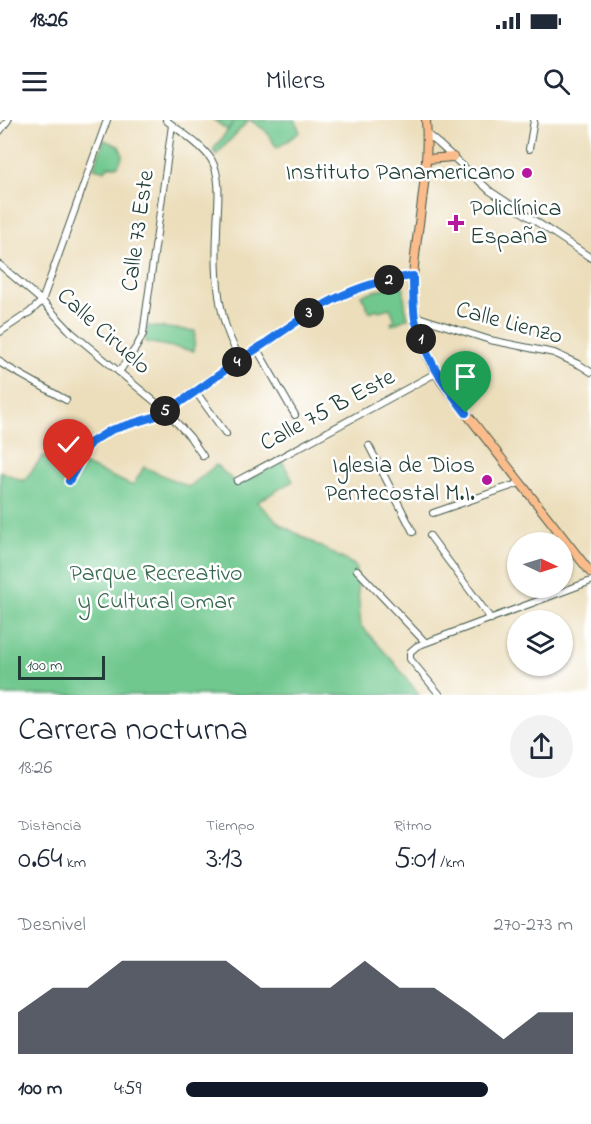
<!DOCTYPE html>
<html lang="es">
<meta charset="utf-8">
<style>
body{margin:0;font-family:"Indie Flower",sans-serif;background:#f2f2f3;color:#1f2937;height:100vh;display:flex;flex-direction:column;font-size:22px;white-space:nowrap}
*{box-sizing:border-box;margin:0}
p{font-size:20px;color:#747a83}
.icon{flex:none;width:33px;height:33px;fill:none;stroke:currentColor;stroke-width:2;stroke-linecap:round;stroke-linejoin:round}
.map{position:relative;height:575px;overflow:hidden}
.side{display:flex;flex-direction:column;background:#fff;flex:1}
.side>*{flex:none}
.needle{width:39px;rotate:94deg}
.fabs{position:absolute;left:507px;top:412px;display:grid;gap:12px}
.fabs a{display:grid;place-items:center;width:66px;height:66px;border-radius:50%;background:#fff;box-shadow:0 2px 4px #0004;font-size:30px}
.scale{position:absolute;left:18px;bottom:15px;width:87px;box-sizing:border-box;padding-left:6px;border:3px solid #1f3d34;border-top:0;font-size:16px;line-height:21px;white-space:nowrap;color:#1f3d34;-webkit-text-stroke:4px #fff;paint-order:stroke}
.pin{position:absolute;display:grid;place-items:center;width:51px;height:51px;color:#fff;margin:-62px -26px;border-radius:50% 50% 50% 0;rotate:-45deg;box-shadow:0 0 6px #0007}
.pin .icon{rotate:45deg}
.km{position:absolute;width:30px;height:30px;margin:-15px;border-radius:50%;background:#222;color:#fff;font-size:16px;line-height:30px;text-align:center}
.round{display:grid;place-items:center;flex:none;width:63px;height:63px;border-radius:32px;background:#f2f2f3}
.overview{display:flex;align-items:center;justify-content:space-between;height:102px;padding:0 18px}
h1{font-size:33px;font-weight:600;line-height:45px}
.metrics{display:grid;grid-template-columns:repeat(3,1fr);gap:9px;height:102px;padding:6px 18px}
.metrics div{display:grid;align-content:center}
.metrics b{font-size:30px;font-weight:600}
.metrics small{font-size:16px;font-weight:400}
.metrics p{font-size:16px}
.chart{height:168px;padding:12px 18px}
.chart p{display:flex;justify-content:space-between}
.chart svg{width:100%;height:108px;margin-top:6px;fill:#111827;opacity:.7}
ul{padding:0 18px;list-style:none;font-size:20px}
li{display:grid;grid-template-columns:96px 72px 1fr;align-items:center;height:45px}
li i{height:15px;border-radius:8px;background:#111827}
.status{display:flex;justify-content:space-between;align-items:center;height:42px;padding:0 30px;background:#fff;direction:ltr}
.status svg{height:16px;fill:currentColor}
header{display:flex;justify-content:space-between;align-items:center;height:78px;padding:0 18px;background:#fff;font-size:27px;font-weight:600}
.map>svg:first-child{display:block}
.green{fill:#70c88e;stroke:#488261;stroke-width:1.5}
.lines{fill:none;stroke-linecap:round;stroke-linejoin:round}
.minor-casing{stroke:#3e5548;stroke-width:8}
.major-casing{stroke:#3e5548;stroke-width:10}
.minor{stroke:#fff;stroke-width:6}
.major{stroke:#fabc8b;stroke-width:8}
.route-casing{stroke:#fff;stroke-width:12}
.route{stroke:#1a73e8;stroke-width:8}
.poi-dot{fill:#b5179e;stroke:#fff;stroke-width:2}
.labels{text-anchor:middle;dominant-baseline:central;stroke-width:5;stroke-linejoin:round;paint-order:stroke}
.poi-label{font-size:24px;fill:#1f3d34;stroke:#fff;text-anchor:end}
.street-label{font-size:24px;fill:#1f3d34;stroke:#fff}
.park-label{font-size:24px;fill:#37674f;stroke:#fff}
</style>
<div class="status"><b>18:26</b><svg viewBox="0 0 49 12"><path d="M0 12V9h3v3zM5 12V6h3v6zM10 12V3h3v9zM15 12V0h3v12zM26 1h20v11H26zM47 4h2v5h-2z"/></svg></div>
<header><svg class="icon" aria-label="menu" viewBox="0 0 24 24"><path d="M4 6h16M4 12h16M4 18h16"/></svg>Milers<svg class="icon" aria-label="search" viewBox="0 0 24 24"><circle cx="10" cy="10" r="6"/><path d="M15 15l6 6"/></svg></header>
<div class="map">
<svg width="591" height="575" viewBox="0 0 591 575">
<rect width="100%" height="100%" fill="#fff"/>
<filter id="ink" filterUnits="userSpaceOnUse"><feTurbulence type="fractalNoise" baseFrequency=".0167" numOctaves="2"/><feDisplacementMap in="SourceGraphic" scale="12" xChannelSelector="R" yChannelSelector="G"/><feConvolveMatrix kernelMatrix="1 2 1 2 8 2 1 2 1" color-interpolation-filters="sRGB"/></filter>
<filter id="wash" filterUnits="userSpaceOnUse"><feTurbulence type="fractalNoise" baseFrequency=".008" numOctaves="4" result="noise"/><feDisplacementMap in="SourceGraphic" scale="24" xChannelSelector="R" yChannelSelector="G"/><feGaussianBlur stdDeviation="1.35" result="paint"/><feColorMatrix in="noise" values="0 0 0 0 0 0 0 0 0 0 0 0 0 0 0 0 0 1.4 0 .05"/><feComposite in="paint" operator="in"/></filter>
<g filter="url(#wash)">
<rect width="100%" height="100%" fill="#ecdebb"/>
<g class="green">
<path d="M 214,0 L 249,0 L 216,35 L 213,30 L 234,2 L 227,10 Z"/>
<path d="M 250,0 L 295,0 L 300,12 L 277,28 L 266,11 Z"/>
<path d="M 104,20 L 119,26 L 123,35 L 118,46 L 108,46 L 105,51 L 94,48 Z"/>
<path d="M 403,163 L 405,185 L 408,198 L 392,205 L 391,203 L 395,200 L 390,188 L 379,191 L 377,189 L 370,192 L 361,175 Z"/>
<path d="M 148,206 L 195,211 L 194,231 L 145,222 Z"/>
<path d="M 471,242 L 478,254 L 455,268 L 449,259 L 455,251 Z"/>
<path d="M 43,336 L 76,354 L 83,344 L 131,365 L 134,364 L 144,347 L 189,367 L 216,345 L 238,365 L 282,341 L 293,361 L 257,382 L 281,405 L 356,446 L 361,506 L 393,541 L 419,575 L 0,575 L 0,351 L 24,361 Z"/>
</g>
</g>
<g filter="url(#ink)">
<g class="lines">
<g class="minor-casing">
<g id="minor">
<path d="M 166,0 C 179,11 201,24 211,39 C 223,59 217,88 217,111 C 215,154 217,202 241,239"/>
<path d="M 0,11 L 8,0"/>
<path d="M 427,14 L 439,24 L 490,71 L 591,138"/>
<path d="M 529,29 L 534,0"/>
<path d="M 0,145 L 42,181 L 71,212 L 166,291 L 190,317 L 203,336"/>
<path d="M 415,196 L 490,220 L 554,233 L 580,245 L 591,252"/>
<path d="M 0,212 L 30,192 L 42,181 L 107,0"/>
<path d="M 257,229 L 295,295"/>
<path d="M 0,241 L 2,244 L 66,280"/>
<path d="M 119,252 L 137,226 L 143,214 L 172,5"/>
<path d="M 196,272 L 226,314"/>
<path d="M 369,326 L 413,412"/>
<path d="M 69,361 L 90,323 L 111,310 L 160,295 L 196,272 L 312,191 L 334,179 L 381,161 L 413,156"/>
<path d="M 237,361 L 436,253"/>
<path d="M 433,393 L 520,363"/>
<path d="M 430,416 L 491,499"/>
<path d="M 357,450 L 425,522"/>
<path d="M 440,575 L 410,539 L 410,532 L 417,526 L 591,461"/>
</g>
</g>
<g class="major-casing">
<g id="major">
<path d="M 426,0 C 429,40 422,80 417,119 C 414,145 410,171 415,197 C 419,220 429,241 441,261 L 591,453"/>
<path d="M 427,39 L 453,37"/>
</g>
</g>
<use href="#minor" class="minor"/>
<use href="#major" class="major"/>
</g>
</g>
<g class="lines" filter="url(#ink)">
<g class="route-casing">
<path id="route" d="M 69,361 L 90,323 L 111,310 L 160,295 C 188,279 213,258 240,240 C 249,234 258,228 267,222 C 314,189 353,162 413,156 C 413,170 413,185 415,199 C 423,235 444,264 466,293"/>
</g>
<use href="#route" class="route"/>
</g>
<g class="poi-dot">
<circle cx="527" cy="53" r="6"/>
<path d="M453 94h6v6h6v6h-6v6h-6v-6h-6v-6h6z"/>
<circle cx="487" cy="360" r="6"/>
</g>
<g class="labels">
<g class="poi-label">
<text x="515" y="53">Instituto Panamericano</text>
<text x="470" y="89" text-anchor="start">Policlínica<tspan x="470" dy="28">España</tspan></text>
<text x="475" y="346">Iglesia de Dios<tspan x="475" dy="28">Pentecostal M.I.</tspan></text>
</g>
<g class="street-label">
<text transform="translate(139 111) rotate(-82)">Calle 73 Este</text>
<text transform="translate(509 204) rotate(15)">Calle Lienzo</text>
<text transform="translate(103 212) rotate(42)">Calle Ciruelo</text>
<text transform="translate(328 291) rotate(-28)">Calle 75 B Este</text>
</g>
<g class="park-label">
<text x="156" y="454">Parque Recreativo<tspan x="156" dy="28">y Cultural Omar</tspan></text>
</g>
</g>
</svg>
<div class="fabs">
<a><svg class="needle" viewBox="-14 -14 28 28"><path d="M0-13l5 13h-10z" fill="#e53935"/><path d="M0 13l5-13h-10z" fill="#747a83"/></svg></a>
<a><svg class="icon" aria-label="layers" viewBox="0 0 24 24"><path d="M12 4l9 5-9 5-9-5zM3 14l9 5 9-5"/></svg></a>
</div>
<div class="scale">100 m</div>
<div class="pin" style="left:466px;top:293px;background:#1e9e55"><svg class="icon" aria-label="arrive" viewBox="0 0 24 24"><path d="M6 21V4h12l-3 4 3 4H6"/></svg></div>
<div class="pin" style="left:69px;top:361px;background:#d93025"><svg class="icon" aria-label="check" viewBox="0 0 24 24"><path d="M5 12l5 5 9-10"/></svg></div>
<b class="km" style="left:421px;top:219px">1</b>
<b class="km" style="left:389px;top:160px">2</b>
<b class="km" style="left:309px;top:193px">3</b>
<b class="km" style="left:237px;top:242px">4</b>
<b class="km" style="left:165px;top:291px">5</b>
</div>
<section class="side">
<div class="overview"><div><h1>Carrera nocturna</h1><p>18:26</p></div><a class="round"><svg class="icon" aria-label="share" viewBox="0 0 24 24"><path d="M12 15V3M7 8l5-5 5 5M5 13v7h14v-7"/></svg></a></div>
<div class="metrics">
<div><p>Distancia</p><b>0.64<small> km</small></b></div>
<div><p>Tiempo</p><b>3:13</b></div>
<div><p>Ritmo</p><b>5:01<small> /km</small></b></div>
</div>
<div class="chart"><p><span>Desnivel</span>270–273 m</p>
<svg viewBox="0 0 160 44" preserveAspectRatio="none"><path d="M0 44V27L10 17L20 17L30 6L40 6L50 6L60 6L70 17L80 17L90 17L100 6L110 17L120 17L130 27L140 38L150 27L160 27V44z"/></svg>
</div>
<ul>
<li><b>100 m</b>4:59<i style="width:78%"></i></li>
</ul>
</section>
